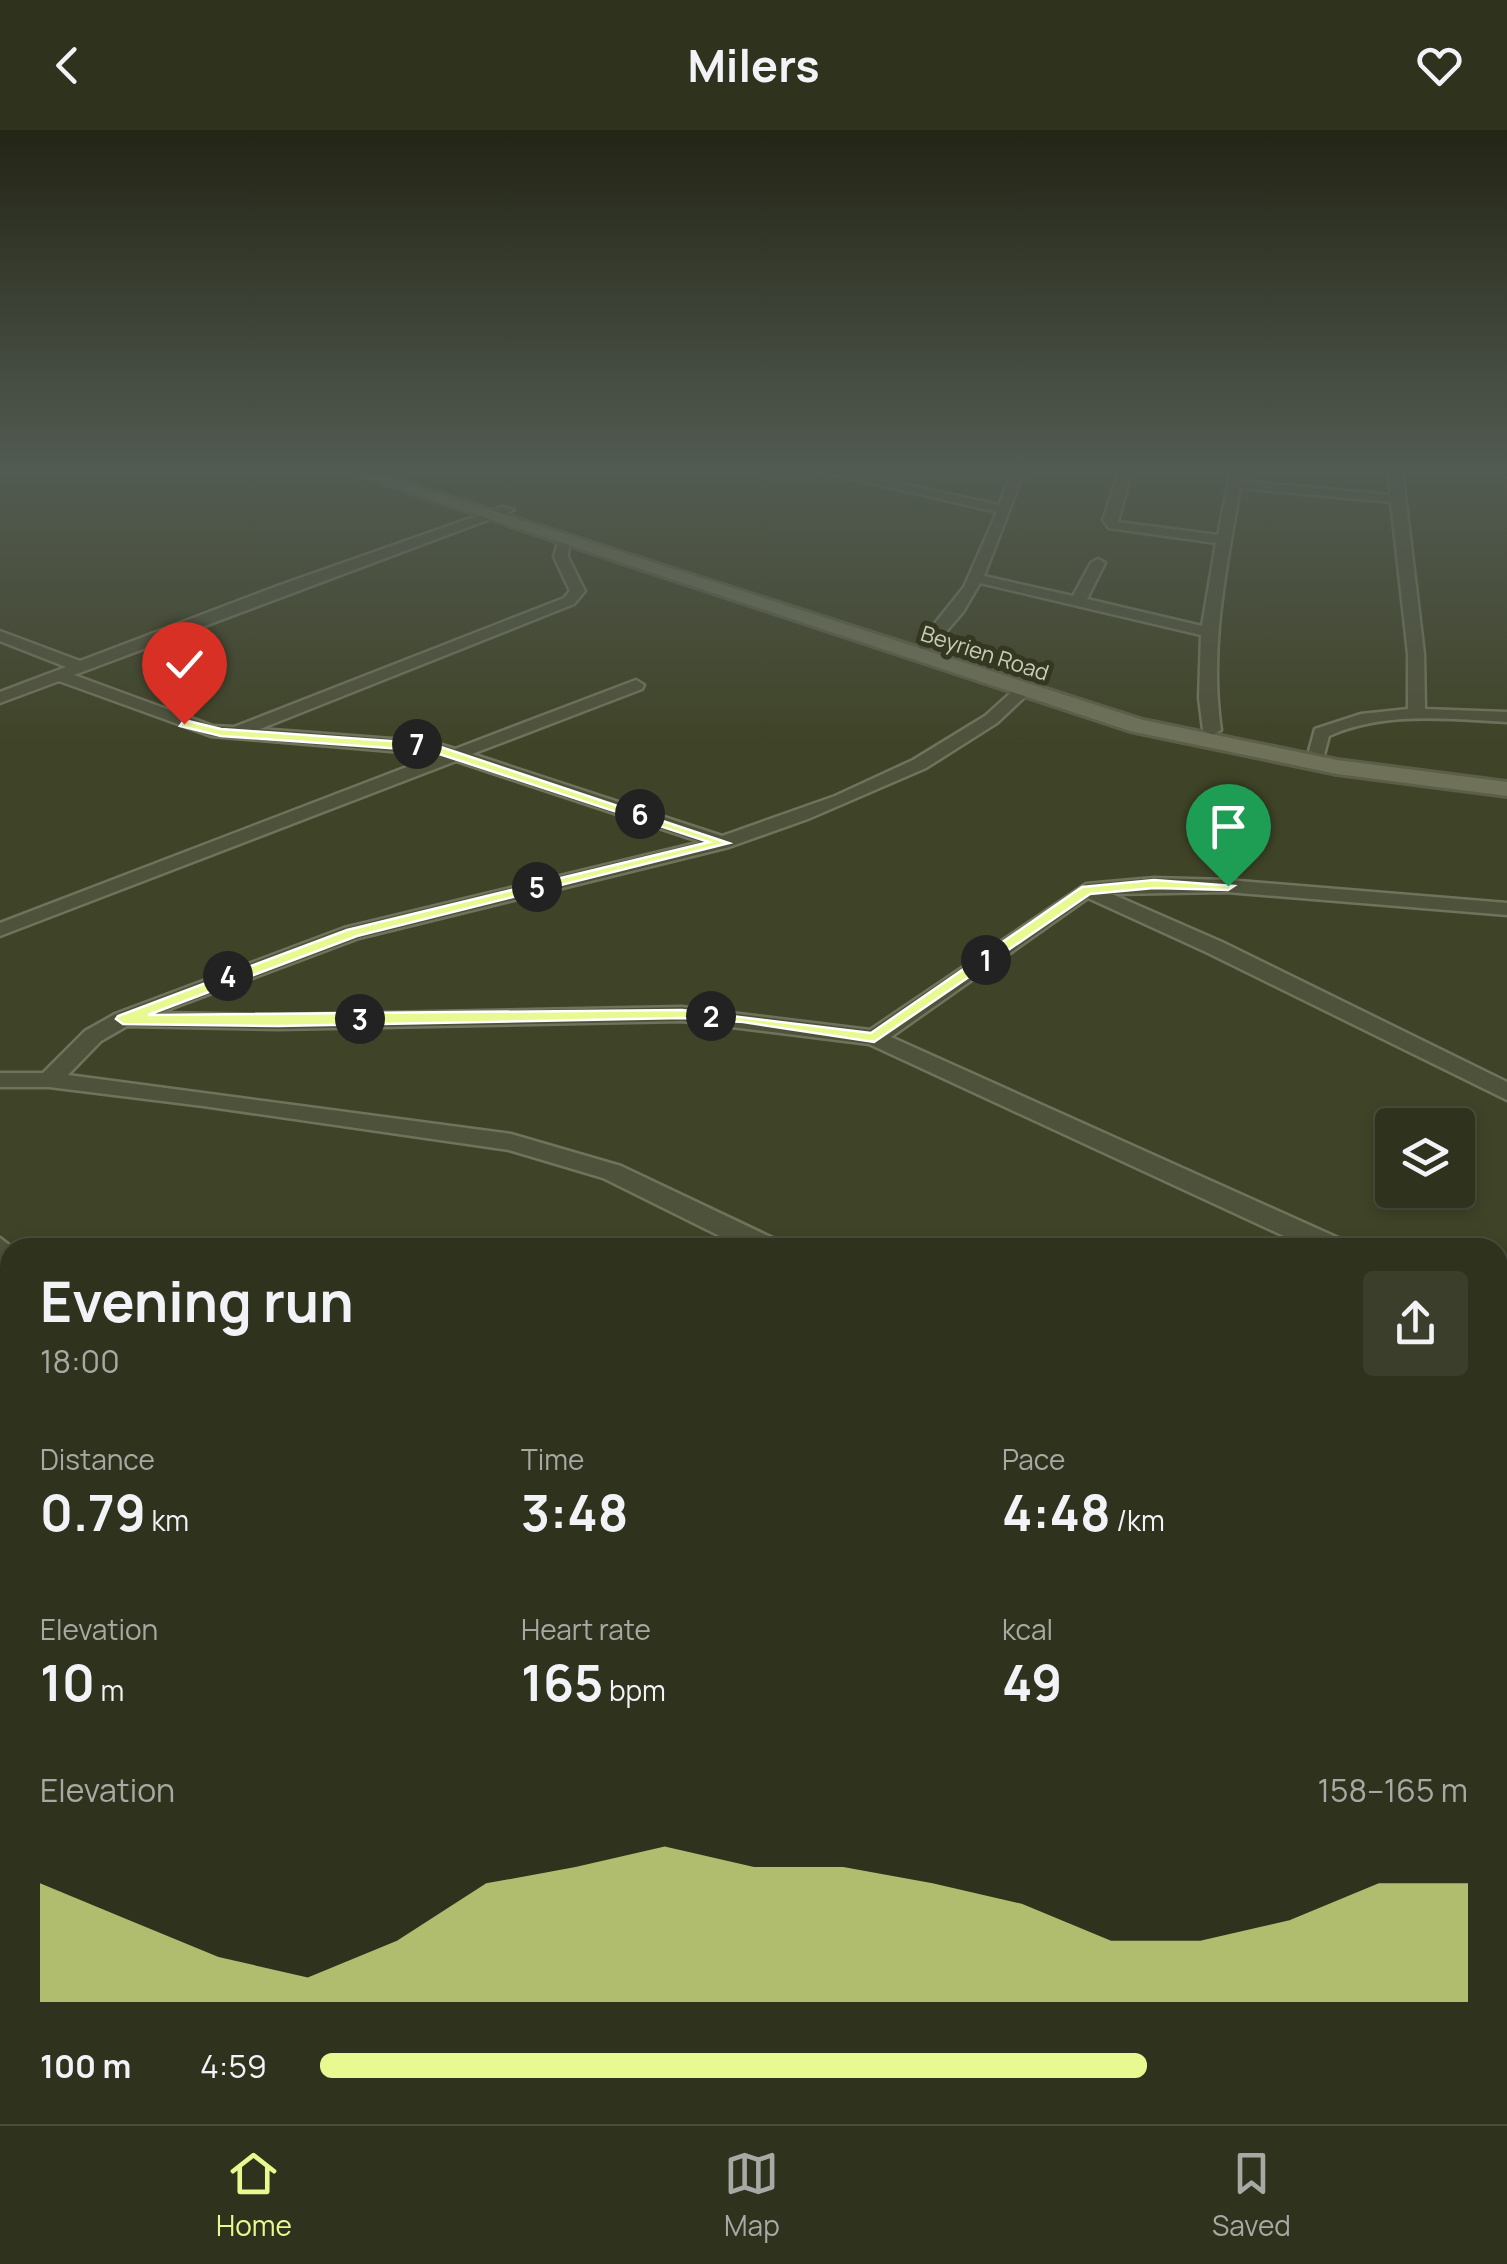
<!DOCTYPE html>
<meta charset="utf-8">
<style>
body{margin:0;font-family:Manrope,sans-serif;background:#3b3e2a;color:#f1f3f6;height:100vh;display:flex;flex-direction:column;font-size:38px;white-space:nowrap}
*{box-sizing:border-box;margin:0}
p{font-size:32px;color:#a7aaa4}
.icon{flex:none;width:55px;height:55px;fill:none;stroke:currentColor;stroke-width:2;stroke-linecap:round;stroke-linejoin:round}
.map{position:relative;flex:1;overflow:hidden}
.panel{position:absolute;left:0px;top:1108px;width:1508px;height:888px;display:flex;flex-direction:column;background:#2f321d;border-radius:30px 30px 0 0;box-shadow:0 5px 15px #0003,0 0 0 2px #4a4d3b}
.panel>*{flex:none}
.buttons{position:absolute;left:1375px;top:978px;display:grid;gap:20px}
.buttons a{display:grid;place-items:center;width:100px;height:100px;border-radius:10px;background:#2f321d;box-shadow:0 5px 15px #0003,0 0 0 2px #4a4d3b;font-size:50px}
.pin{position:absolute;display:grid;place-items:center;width:85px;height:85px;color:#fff;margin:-102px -42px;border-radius:50% 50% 50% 0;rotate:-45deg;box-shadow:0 0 10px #0007}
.pin .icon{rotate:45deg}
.km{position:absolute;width:50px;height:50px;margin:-25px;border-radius:50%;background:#222;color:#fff;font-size:28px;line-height:50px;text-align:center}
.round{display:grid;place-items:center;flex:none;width:105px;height:105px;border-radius:10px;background:#3b3e2a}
.overview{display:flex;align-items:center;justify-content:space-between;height:170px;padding:0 40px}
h1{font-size:55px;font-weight:700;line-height:75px}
.metrics{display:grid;grid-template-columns:repeat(3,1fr);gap:15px;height:170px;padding:10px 40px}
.metrics div{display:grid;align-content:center}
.metrics b{font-size:50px;font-weight:700}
.metrics small{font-size:28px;font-weight:400}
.metrics p{font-size:28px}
.chart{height:280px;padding:20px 40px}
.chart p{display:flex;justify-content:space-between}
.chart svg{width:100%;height:180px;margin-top:10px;fill:#e9f991;opacity:.7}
ul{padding:0 40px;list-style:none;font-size:32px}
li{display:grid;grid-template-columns:160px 120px 1fr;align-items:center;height:75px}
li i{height:25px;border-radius:12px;background:#e9f991}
header{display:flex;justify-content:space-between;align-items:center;height:130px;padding:0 40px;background:#2f321d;font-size:45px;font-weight:700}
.tabs{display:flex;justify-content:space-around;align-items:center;height:140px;border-top:2px solid #4a4d3b;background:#2f321d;font-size:28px;color:#a7aaa4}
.tabs a{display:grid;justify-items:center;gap:5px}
.tabs .active{color:#e9f991}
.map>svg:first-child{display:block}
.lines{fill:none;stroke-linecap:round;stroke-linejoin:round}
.minor-casing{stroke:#70735c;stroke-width:5}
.major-casing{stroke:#5c5f48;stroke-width:6}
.minor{fill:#4f523b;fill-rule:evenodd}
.major{fill:#6f7259;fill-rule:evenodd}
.route{fill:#e9f991;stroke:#fff;stroke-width:2.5}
.labels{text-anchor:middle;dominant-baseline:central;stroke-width:10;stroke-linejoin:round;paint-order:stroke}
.far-street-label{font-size:22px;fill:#c9ccb8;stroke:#353820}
</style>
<header><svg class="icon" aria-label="back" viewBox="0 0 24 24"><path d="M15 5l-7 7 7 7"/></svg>Milers<svg class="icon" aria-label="heart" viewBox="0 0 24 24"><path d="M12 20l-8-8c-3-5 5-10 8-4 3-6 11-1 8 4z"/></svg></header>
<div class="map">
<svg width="1507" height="1994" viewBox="0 0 1507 1994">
<rect width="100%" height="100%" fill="#3f4327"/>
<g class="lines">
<g class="minor-casing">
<g id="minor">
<path d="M 810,339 L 833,339 L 999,375 L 1013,339 L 1025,339 L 984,446 L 1073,466 L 1091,433 L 1098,429 L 1105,433 L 1087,469 L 1202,496 L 1216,413 L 1109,398 L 1103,390 L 1120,339 L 1132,339 L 1118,392 L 1218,405 L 1231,339 L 1243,339 L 1241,351 L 1390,365 L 1390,339 L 1402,339 L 1424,524 L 1425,579 L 1507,582 L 1507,592 C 1449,589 1384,581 1329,606 L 1324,625 L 1309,621 L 1315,599 L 1361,584 L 1408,579 L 1408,524 L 1391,372 L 1240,358 C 1226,441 1209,517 1221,600 L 1212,605 L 1203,600 L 1199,568 L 1201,505 L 980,453 L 963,482 L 931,519 L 919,519 L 919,513 L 964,457 L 997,382 Z"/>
<path d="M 502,377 L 514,380 L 74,545 L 213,596 L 234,597 L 564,468 L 570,461 L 554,427 L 559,408 L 569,408 L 568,427 L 585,461 L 574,474 L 260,599 L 432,612 L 455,619 L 636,550 L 644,555 L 642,559 L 472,624 L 722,706 L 835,666 L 913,630 L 985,586 L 1016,558 L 1030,562 L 997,593 L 926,638 L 808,689 L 729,717 L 359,808 L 159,883 L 278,885 L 682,877 L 870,900 L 1086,754 L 1154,748 L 1227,750 L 1507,773 L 1507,785 L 1227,762 L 1112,764 L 1222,812 L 1507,952 L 1507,970 L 1206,822 L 1088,768 L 891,907 L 1345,1111 L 1348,1118 L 1310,1118 L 869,914 L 682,891 L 278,899 L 127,896 L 101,911 L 68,945 L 511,1004 L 621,1036 L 779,1111 L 782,1118 L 744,1118 L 603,1048 L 509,1020 L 203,976 L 49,957 L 0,957 L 0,943 L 43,943 L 85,901 L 115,884 L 344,798 L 701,712 L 456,631 L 0,806 L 0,793 L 438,625 L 211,606 L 59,551 L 0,573 L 0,562 L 66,537 L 0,511 L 0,501 L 80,531 L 280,455 Z"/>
<path d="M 0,1108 L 13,1118 L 10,1118 L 10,1166 L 0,1169 Z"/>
<path d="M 10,1190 L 10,1225 L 0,1222 L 0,1193 Z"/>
<path d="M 1498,1458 L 1507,1461 L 1507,1492 L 1498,1489 Z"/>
<path d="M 199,1985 L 243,1985 L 246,1994 L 202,1994 Z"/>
<path d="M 906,1985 L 957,1985 L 961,1994 L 910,1994 Z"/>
</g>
</g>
<g class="major-casing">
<path id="major" d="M 339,339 L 363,339 L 1143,590 L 1337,630 L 1507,652 L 1507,666 L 1337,644 L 1130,601 Z"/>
</g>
<use href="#minor" class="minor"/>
<use href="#major" class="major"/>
</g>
<linearGradient id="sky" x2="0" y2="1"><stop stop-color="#232515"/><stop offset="0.55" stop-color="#525b52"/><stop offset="1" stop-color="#525b52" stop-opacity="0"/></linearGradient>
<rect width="1507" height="618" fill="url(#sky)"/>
<path class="route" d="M 184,590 L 221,599 L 432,614 L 729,713 L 357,806 L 148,885 L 682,880 L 871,903 L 1082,757 L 1154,750 L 1234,756 L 1228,760 L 1154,758 L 1090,764 L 874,912 L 743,892 L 682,888 L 278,896 L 123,894 L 116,889 L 118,886 L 347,800 L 709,712 L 430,621 L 221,606 L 180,596 Z"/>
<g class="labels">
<g class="far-street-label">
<text transform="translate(985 523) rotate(18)">Beyrien Road</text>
</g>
</g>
</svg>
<div class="buttons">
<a><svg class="icon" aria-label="layers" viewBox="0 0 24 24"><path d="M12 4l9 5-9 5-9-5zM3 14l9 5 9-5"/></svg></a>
</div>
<div class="pin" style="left:1228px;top:756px;background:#1e9e55"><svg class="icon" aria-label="arrive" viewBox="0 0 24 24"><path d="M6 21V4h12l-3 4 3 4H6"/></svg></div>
<div class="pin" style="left:184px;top:594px;background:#d93025"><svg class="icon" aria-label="check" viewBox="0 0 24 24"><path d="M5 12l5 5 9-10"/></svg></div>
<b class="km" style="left:986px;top:830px">1</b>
<b class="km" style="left:711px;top:886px">2</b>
<b class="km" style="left:360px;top:889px">3</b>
<b class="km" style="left:228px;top:846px">4</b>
<b class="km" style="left:537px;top:757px">5</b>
<b class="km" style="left:640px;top:684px">6</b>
<b class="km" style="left:417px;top:614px">7</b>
<section class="panel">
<div class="overview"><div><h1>Evening run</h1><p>18:00</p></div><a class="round"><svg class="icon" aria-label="share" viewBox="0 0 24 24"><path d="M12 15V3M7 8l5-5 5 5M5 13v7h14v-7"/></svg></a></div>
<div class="metrics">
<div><p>Distance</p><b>0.79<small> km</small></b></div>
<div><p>Time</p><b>3:48</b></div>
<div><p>Pace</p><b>4:48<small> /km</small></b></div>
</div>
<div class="metrics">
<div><p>Elevation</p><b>10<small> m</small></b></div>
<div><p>Heart rate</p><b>165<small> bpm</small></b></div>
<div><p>kcal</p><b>49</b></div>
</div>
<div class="chart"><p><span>Elevation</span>158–165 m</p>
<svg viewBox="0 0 160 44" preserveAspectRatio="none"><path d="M0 44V15L10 24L20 33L30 38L40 29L50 15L60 11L70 6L80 11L90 11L100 15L110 20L120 29L130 29L140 24L150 15L160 15V44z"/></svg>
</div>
<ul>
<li><b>100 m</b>4:59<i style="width:72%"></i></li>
</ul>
</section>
</div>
<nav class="tabs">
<a class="active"><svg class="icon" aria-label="home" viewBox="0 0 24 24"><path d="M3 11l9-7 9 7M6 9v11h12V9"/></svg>Home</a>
<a><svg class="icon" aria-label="map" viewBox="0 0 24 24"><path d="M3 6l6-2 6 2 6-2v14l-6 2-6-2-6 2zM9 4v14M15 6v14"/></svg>Map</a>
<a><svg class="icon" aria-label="saved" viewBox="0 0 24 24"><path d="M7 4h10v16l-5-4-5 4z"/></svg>Saved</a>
</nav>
